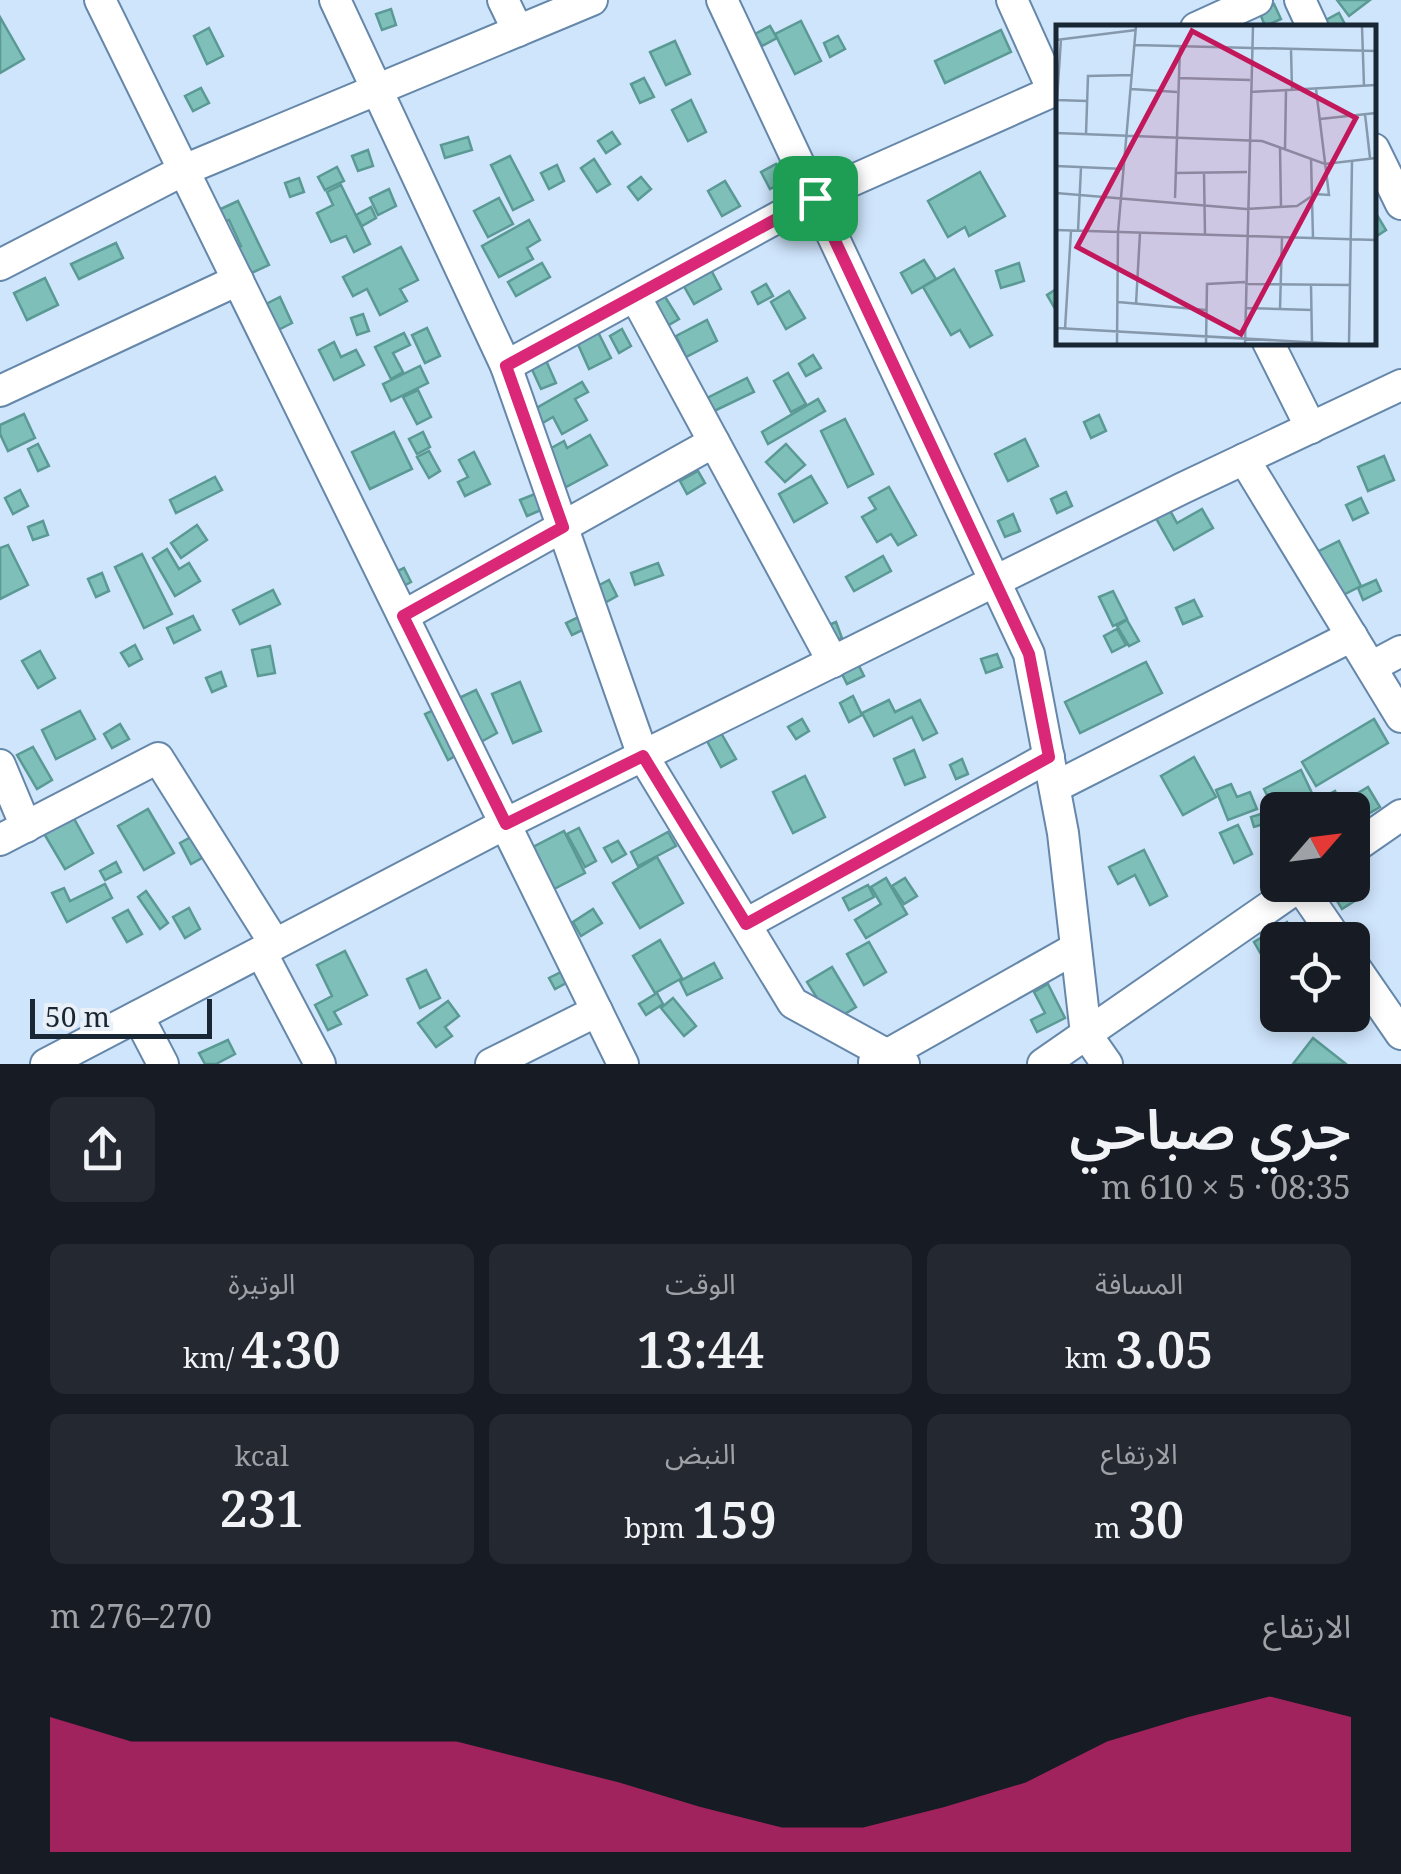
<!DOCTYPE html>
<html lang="ar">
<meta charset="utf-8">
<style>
body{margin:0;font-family:"Noto Serif","Noto Sans Arabic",serif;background:#242831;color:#f1f3f6;direction:rtl;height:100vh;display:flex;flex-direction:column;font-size:38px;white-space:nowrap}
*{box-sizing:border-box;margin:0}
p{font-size:32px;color:#9ea1a6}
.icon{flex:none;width:55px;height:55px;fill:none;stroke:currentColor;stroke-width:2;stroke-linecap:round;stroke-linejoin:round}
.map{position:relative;height:1064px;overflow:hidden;direction:ltr}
.side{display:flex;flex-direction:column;background:#171b24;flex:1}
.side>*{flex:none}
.needle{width:65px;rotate:62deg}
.controls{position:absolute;left:1260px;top:792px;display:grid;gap:20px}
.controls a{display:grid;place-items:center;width:110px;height:110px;border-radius:15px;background:#171b24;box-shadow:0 5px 15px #0003;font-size:50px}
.scale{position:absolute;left:30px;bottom:25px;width:182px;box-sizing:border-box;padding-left:10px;border:5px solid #192735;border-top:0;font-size:28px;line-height:35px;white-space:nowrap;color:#192735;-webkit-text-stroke:8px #e9f0f8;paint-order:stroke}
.pin{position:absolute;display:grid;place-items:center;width:85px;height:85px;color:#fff;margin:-42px;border-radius:20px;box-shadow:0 5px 15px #0006}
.round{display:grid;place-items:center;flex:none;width:105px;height:105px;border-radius:15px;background:#242831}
.overview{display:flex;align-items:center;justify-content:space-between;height:170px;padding:0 50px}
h1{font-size:55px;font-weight:600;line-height:75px}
.figures{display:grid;grid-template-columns:repeat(3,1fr);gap:15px;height:170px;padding:10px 50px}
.figures div{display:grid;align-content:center;border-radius:15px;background:#242831;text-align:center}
.figures b{font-size:50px;font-weight:600}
.figures small{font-size:28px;font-weight:400}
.figures p{font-size:28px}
.chart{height:280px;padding:20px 50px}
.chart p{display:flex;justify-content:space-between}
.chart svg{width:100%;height:180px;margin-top:10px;fill:#db2777;opacity:.7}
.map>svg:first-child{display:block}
.building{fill:#7fbfba;stroke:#5a9994;stroke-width:2.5}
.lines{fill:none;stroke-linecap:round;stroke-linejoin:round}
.minor-casing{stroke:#6587aa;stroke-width:34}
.minor{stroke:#fff;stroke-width:30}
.route-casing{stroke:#fff;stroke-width:20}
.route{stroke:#db2777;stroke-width:12}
.inset-road{fill:none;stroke:#8699ac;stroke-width:2.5}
.view{fill:#c2185b;fill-opacity:0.15;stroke:#c2185b;stroke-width:5}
.inset-edge{fill:none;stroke:#192735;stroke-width:5}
</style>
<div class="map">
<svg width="1401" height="1064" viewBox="0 0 1401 1064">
<rect width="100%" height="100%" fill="#cfe5fc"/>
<g class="building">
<path d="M 1337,0 L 1370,0 L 1349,16 Z"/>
<path d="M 1274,4 L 1281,19 L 1265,26 L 1259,11 Z"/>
<path d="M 391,9 L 396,25 L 382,30 L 376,14 Z"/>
<path d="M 1339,13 L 1347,28 L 1328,28 L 1324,21 Z"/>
<path d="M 0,17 L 24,59 L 0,73 Z"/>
<path d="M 801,21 L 821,61 L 795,74 L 775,34 Z"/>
<path d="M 770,26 L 777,38 L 762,46 L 755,34 Z"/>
<path d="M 209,28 L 223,56 L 207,64 L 194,36 Z"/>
<path d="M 1001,30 L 1011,52 L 945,83 L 935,61 Z"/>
<path d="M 838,36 L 845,49 L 830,57 L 824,43 Z"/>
<path d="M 675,41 L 690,74 L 666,85 L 650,52 Z"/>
<path d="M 644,78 L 654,97 L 640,103 L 631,84 Z"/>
<path d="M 201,88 L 209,103 L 193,111 L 185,96 Z"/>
<path d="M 691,100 L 706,132 L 688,141 L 672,110 Z"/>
<path d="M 612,132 L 620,144 L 606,153 L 598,141 Z"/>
<path d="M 468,137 L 472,150 L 445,158 L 441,145 Z"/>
<path d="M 368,150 L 373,166 L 358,171 L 352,156 Z"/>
<path d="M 510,156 L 533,200 L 513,210 L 491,165 Z"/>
<path d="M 594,159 L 610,184 L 597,192 L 581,168 Z"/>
<path d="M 776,164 L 785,181 L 770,189 L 761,172 Z"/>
<path d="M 557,165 L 564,181 L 549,189 L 541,173 Z"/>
<path d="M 337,167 L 344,181 L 325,190 L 318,177 Z"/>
<path d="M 980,172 L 1005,216 L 969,236 L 965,227 L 948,237 L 928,201 Z"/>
<path d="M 641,177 L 651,189 L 638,200 L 628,187 Z"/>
<path d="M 299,178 L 304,192 L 290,197 L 285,183 Z"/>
<path d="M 725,181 L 740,206 L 722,216 L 708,191 Z"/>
<path d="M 341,185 L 370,244 L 354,252 L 346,236 L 331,242 L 317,213 L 333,205 L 327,192 Z"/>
<path d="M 389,189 L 396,206 L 378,215 L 370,198 Z"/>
<path d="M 851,197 L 856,209 L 840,215 L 836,202 Z"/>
<path d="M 499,198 L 513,224 L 488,237 L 474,211 Z"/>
<path d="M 238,201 L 269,265 L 247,275 L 234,249 L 241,246 L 229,220 L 217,226 L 212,213 Z"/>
<path d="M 371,207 L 376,218 L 362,226 L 356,215 Z"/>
<path d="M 1374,210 L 1386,230 L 1374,238 Z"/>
<path d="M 529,220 L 540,240 L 527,248 L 533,259 L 499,277 L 482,246 Z"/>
<path d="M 116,243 L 123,258 L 79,279 L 71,264 Z"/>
<path d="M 401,247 L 418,280 L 400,289 L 407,301 L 380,315 L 367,289 L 353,296 L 343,277 Z"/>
<path d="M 924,260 L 936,279 L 912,293 L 901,273 Z"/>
<path d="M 542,263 L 550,277 L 516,296 L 508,282 Z"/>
<path d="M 1019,263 L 1024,281 L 1001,288 L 996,271 Z"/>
<path d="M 709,266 L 721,289 L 694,304 L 681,281 Z"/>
<path d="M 954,269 L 992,335 L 970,347 L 960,330 L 951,335 L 923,287 Z"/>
<path d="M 45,278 L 58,305 L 27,320 L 14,293 Z"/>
<path d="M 766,284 L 773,296 L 758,304 L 752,292 Z"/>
<path d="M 1058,288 L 1058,305 L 1054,307 L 1047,295 Z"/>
<path d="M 789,291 L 805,318 L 786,329 L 771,302 Z"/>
<path d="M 662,292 L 679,319 L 662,329 L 646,302 Z"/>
<path d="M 280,297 L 292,323 L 276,331 L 264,305 Z"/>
<path d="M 363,314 L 369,331 L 357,335 L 351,318 Z"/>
<path d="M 707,320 L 717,341 L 686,357 L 676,336 Z"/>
<path d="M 427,328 L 440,356 L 425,363 L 412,335 Z"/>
<path d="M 622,329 L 631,346 L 619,353 L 610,336 Z"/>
<path d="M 598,332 L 611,358 L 589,369 L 577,342 Z"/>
<path d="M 404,333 L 410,345 L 393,353 L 403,372 L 391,379 L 375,347 Z"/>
<path d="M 334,342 L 341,357 L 356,350 L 364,365 L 334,380 L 319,350 Z"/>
<path d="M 813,355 L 821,368 L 806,376 L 799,364 Z"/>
<path d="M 544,356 L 556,383 L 541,389 L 529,363 Z"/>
<path d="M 420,366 L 428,383 L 391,401 L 383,384 Z"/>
<path d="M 788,373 L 806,404 L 791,412 L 774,381 Z"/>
<path d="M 747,378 L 754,392 L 710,413 L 703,400 Z"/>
<path d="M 582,382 L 588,392 L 575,399 L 587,420 L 562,434 L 553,417 L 534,428 L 526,414 Z"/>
<path d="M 418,390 L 431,417 L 417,424 L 403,397 Z"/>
<path d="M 818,399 L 825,411 L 768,444 L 762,432 Z"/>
<path d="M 24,414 L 35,438 L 8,451 L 0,434 L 0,425 Z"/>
<path d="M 1099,415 L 1106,431 L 1091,438 L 1084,422 Z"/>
<path d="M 845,419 L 873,474 L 848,487 L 821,431 Z"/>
<path d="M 394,432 L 412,469 L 370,489 L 352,452 Z"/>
<path d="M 423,432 L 430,447 L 417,454 L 409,439 Z"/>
<path d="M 590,435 L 607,465 L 566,487 L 546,451 L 564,441 L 567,448 Z"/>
<path d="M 1025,439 L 1038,466 L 1008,481 L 995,454 Z"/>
<path d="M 38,444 L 49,466 L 38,471 L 28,449 Z"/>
<path d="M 786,444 L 805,465 L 785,482 L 766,462 Z"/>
<path d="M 429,451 L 440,471 L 429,478 L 417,457 Z"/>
<path d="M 474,452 L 490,484 L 465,496 L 458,482 L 468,477 L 459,460 Z"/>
<path d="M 1384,456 L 1394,480 L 1368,491 L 1358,467 Z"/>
<path d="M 698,471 L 705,483 L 687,494 L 680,481 Z"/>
<path d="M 811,476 L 827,503 L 794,522 L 779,494 Z"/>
<path d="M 215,477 L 222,490 L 176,513 L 170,500 Z"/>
<path d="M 889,487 L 916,535 L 898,545 L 891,534 L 877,542 L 862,517 L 876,509 L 869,498 Z"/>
<path d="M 20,490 L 28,506 L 13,514 L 5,498 Z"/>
<path d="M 1066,492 L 1072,506 L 1057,513 L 1051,499 Z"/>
<path d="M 535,494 L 541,510 L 527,516 L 520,500 Z"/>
<path d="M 1163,498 L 1177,523 L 1202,509 L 1213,528 L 1174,550 L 1149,506 Z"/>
<path d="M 1361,498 L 1368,513 L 1353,520 L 1346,505 Z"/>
<path d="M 1013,514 L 1020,531 L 1005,537 L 998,521 Z"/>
<path d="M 43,521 L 48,535 L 33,540 L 28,527 Z"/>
<path d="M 197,525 L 207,540 L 181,558 L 171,543 Z"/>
<path d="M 1339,541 L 1361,586 L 1333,600 L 1311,555 Z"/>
<path d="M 8,545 L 28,585 L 0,599 L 0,548 Z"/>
<path d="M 167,549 L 179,569 L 189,563 L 200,581 L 175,596 L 153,558 Z"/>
<path d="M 142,554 L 172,614 L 144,628 L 115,567 Z"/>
<path d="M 883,556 L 891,571 L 854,591 L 846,577 Z"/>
<path d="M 658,563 L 663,575 L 635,585 L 631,573 Z"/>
<path d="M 404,568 L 411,582 L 396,590 L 389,575 Z"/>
<path d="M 102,573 L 109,591 L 96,597 L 88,579 Z"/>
<path d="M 609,580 L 617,596 L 601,605 L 592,589 Z"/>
<path d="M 1376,580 L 1381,591 L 1363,600 L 1358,588 Z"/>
<path d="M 273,590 L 280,604 L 240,624 L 233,610 Z"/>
<path d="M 1113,591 L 1127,619 L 1113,626 L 1099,597 Z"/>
<path d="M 1194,600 L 1202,616 L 1183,624 L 1176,608 Z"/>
<path d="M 589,612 L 595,624 L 572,635 L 566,623 Z"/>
<path d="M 193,616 L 200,630 L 174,643 L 167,628 Z"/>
<path d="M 1127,620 L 1139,641 L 1129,646 L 1117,626 Z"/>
<path d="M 836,622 L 842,638 L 826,645 L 819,629 Z"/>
<path d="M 1117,629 L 1126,645 L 1112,652 L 1104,636 Z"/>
<path d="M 135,645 L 142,659 L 129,666 L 121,653 Z"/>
<path d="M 270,646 L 275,673 L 258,676 L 252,650 Z"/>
<path d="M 851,650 L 864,676 L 847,684 L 834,658 Z"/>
<path d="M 40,651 L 55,678 L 38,688 L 22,661 Z"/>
<path d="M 997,654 L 1002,667 L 986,673 L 981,659 Z"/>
<path d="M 1146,662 L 1162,693 L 1080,733 L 1065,702 Z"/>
<path d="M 221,672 L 226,686 L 212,692 L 206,678 Z"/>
<path d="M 520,682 L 541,731 L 513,743 L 492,694 Z"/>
<path d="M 476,690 L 497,733 L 448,760 L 425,714 Z"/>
<path d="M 853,696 L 862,715 L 849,722 L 840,703 Z"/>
<path d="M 889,700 L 895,712 L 920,700 L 937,733 L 923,740 L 912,717 L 874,736 L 862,713 Z"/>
<path d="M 80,711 L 95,739 L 56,759 L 42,730 Z"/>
<path d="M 802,719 L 809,731 L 796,739 L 788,727 Z"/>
<path d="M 1374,719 L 1388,743 L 1316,786 L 1302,762 Z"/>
<path d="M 120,724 L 129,739 L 112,748 L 104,734 Z"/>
<path d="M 721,733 L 736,759 L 721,767 L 707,741 Z"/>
<path d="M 33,747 L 52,780 L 37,789 L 17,755 Z"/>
<path d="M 914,750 L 925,777 L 905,785 L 894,759 Z"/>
<path d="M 1194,757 L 1216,797 L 1183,815 L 1161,776 Z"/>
<path d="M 962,759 L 968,774 L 956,779 L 950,765 Z"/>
<path d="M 1301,770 L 1320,810 L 1303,810 L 1300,804 L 1288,810 L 1278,810 L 1277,816 L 1264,789 Z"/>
<path d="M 805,776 L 825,817 L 793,833 L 773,792 Z"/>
<path d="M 1231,784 L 1237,797 L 1250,792 L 1257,809 L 1228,820 L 1216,790 Z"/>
<path d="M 1368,787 L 1380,807 L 1354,822 L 1352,810 L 1347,810 L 1343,802 Z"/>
<path d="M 1335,791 L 1344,808 L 1328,810 L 1322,798 Z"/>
<path d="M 148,809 L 174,853 L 144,870 L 118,826 Z"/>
<path d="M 1270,811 L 1273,821 L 1254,827 L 1251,817 Z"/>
<path d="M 72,815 L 93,853 L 65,869 L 43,832 Z"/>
<path d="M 1238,825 L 1252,854 L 1234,863 L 1220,833 Z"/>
<path d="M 579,828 L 596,861 L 585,867 L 567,834 Z"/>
<path d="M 564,831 L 585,873 L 550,891 L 529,849 Z"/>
<path d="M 668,832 L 676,846 L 638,866 L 631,852 Z"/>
<path d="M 191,837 L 202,858 L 191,864 L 180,843 Z"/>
<path d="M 618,841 L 626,854 L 612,862 L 604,848 Z"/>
<path d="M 1144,850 L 1167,896 L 1150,905 L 1135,875 L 1118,884 L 1109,867 Z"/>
<path d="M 657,857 L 683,903 L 640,928 L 613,883 Z"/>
<path d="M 116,862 L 121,872 L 105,880 L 100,871 Z"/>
<path d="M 886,878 L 907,914 L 866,938 L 855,920 L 881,904 L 871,887 Z"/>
<path d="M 905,878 L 917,896 L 904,904 L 892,886 Z"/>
<path d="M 105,884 L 112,898 L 67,922 L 52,893 L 64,888 L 70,901 Z"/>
<path d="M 868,885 L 874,897 L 849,910 L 843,898 Z"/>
<path d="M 1348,887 L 1356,900 L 1342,909 L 1334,896 Z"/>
<path d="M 146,891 L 168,923 L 160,929 L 138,897 Z"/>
<path d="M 189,908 L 200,929 L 185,938 L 173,917 Z"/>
<path d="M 593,909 L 602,923 L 581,936 L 573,922 Z"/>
<path d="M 128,910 L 142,934 L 127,942 L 113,918 Z"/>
<path d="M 1287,922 L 1297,940 L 1278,940 L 1278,975 L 1274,977 L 1254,942 Z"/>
<path d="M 660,940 L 682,978 L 655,993 L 633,956 Z"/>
<path d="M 869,942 L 886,972 L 864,985 L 847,954 Z"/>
<path d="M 345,951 L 367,995 L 334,1012 L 341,1024 L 328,1030 L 315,1005 L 332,996 L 317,965 Z"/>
<path d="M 714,963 L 722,978 L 687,995 L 680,981 Z"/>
<path d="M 832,967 L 856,1007 L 832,1022 L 807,982 Z"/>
<path d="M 426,970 L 440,998 L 420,1008 L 407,979 Z"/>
<path d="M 565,970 L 570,981 L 555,989 L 549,978 Z"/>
<path d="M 1048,984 L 1065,1018 L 1037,1032 L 1031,1020 L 1045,1013 L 1034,992 Z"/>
<path d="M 657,993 L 663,1004 L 646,1015 L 639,1004 Z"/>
<path d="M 673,998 L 696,1026 L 684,1036 L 661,1008 Z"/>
<path d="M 448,1001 L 459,1016 L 445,1027 L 452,1036 L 436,1047 L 418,1023 Z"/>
<path d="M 1313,1038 L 1346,1064 L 1293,1064 Z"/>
<path d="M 228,1040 L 235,1054 L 216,1064 L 205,1064 L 199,1053 Z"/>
</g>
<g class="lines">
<g class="minor-casing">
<g id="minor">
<path d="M 100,0 L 623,1064"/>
<path d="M 335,0 L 506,366 L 643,756 L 793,1003 L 904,1064"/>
<path d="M 503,0 L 518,31"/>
<path d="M 722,0 L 1029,654 L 1063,833 L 1086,1034 L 1107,1064"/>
<path d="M 1012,0 L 1053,91"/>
<path d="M 1300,0 L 1313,28"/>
<path d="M 1196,28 L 1257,0"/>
<path d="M 1374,149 L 1401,204"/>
<path d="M 0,265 L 184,170 L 592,0"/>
<path d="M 635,296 L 833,662"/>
<path d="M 1268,342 L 1311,428"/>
<path d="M 506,366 L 815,197 L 1058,89"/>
<path d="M 0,391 L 238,280"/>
<path d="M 1244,459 L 1401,717"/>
<path d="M 403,616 L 714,442"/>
<path d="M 1371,667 L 1401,651"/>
<path d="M 0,765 L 26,827"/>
<path d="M 1055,787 L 1352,636"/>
<path d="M 0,840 L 158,758 L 275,944"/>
<path d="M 1352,849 L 1401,815"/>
<path d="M 1300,886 L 1337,940"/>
<path d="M 746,924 L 1049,757"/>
<path d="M 261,952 L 320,1064"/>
<path d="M 1352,963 L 1401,1034"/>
<path d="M 138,1016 L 163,1064"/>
<path d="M 874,1062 L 1076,948"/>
<path d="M 46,1064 L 505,824 L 1183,488 L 1401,385"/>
<path d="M 491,1064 L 597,1011"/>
<path d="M 1043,1064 L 1301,885"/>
</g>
</g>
<use href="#minor" class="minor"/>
</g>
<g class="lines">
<g class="route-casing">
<path id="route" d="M 815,198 L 1029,654 L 1049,757 L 746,924 L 643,756 L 506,824 L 403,616 L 563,527 L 506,366 Z"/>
</g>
<use href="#route" class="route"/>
</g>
<g transform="translate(1056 25)">
<rect width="320" height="320" fill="#cfe5fc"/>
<path class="inset-road" d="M 306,1 L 308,61M 0,15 L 80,5M 79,20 L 320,26M 235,24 L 236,65M 122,53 L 194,55M 75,64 L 121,67M 194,67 L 320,60M 0,75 L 31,76M 1,75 L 5,14M 309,89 L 314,133M 264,94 L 320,88M 0,108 L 206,116 L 269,139 L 320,133M 30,109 L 32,51 L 76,50M 224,122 L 225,182M 229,124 L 230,65M 255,133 L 257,213M 0,141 L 68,144M 119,148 L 191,147M 148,148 L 149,210M 0,168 L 190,184 L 241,181 L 259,169 L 273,170 L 260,64M 119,173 L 124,21M 0,205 L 320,215M 22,206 L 25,142M 189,259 L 295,260M 255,260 L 256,317M 62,277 L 150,285M 80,279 L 84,208M 189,283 L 256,285M 224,284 L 226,212M 0,303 L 285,319M 9,304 L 15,206M 61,319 L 62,207 L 80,1M 150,319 L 151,259 L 189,257M 189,319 L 197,1M 293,319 L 296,136"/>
<path class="view" d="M 136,6 L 300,93 L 185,309 L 21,222 Z"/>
<rect width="320" height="320" class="inset-edge"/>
</g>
</svg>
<div class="controls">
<a><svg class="needle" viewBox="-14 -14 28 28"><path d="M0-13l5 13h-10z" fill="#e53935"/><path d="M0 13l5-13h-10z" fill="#9ea1a6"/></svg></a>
<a><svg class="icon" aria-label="locate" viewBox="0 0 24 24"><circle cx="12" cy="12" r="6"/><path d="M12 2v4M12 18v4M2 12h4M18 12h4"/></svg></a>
</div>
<div class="scale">50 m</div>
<div class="pin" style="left:815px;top:198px;background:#1e9e55"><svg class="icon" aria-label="arrive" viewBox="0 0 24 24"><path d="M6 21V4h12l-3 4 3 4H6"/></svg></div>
</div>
<section class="side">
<div class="overview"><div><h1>جري صباحي</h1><p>08:35 · 5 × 610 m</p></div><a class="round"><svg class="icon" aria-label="share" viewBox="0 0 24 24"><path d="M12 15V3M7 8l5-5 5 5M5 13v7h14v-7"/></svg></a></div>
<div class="figures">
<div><p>المسافة</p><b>3.05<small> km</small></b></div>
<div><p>الوقت</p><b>13:44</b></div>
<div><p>الوتيرة</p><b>4:30<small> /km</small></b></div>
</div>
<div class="figures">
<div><p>الارتفاع</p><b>30<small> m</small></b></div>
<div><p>النبض</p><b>159<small> bpm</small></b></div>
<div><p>kcal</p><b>231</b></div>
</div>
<div class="chart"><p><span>الارتفاع</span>270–276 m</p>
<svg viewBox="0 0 160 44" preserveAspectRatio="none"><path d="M0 44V11L10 17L20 17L30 17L40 17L50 17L60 22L70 27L80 33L90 38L100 38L110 33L120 27L130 17L140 11L150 6L160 11V44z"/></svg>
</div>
</section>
